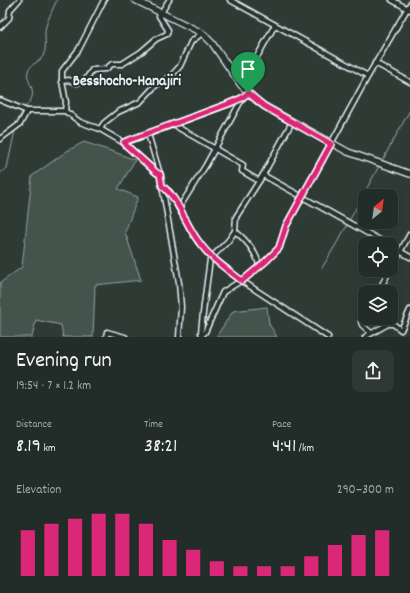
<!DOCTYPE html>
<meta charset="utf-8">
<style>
body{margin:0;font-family:Dekko,sans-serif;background:#2e3834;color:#f1f3f6;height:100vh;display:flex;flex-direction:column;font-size:15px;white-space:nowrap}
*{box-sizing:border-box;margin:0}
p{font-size:13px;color:#a2a7a8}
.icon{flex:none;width:22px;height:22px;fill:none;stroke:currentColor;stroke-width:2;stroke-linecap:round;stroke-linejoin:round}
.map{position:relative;height:337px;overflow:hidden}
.details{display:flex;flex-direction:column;background:#222c28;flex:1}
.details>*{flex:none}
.needle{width:26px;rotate:29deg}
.buttons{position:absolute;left:358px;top:189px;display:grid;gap:8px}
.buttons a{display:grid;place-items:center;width:40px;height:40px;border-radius:8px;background:#222c28;box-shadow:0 2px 10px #0003,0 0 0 1px #3f4845;font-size:20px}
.pin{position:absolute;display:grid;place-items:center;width:34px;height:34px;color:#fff;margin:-41px -17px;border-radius:50% 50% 50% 0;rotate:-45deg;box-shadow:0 0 4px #0007}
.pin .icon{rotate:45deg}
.round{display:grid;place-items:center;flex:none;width:42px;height:42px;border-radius:8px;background:#2e3834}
.summary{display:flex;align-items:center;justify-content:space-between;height:68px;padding:0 16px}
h1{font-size:22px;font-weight:600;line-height:30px}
.metrics{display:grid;grid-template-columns:repeat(3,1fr);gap:6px;height:68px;padding:4px 16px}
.metrics div{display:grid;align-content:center}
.metrics b{font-size:20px;font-weight:600}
.metrics small{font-size:11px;font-weight:400}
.metrics p{font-size:11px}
.chart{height:112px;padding:8px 16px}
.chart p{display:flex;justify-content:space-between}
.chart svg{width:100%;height:72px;margin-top:4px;stroke:#db2777;stroke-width:6}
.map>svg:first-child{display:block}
.green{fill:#45524e;stroke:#96a2a3}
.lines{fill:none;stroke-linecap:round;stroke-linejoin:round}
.stream{stroke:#9da8a9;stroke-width:1}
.minor-casing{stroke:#e8f1f8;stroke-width:7}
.major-casing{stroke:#e8f1f8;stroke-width:8}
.minor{stroke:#26332d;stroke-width:4}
.major{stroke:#26332d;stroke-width:5.5}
.route-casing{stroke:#fff;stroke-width:8}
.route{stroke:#db2777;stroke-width:5}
.labels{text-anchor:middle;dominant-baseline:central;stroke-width:4;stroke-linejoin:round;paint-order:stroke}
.quarter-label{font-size:15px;font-weight:bold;fill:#e8f1f8;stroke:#26332d}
</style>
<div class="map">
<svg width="410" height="337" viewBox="0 0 410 337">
<rect width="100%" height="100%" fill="#2e3b35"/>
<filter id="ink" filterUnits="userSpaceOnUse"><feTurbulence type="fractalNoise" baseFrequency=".025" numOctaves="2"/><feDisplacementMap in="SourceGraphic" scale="8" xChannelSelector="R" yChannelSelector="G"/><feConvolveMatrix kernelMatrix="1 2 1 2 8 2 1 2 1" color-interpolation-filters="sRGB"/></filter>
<g filter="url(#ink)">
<g class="green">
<path d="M 84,142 L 117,153 L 135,160 L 118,189 L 138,197 L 125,232 L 141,280 L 95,285 L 93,337 L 63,337 L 61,325 L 36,320 L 32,337 L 0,337 L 0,283 L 22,267 L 32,176 L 67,151 Z"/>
<path d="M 267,307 L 269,324 L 277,337 L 216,337 L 233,311 Z"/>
</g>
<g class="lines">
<g class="stream">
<path d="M 25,108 C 27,104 31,101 32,97 C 35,87 25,80 28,71 C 30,64 40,62 43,56 C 48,47 43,36 46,26 C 49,17 53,8 57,0"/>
<path d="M 16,125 L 16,122 L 24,110"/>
<path d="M 382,161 L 410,110"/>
<path d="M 0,173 L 7,168 L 15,130"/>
<path d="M 349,221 L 379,166"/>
<path d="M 322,268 L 348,224"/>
</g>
<g class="minor-casing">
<g id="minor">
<path d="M 230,0 L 368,76"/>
<path d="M 392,0 L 410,10"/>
<path d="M 0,27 L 9,18 L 10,10 L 19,0"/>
<path d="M 375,63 L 410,82"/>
<path d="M 62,81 L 62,71 L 79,49 L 104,0"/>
<path d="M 241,85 L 275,25"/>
<path d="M 0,100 L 27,111 L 65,111 L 80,122 L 100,129 L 124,143 L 127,146 L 157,173 L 160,174"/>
<path d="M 65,111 L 66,102 L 62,81 L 69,80 L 77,83 L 86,79 L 92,70 L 106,69 L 112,64 L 122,64 L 141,52 L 156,39 L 167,34 L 168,30 L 159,16 L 169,0"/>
<path d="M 175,124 L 179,128 L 243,165 L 242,171 L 259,181"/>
<path d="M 100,129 L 104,123 L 118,112 L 140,102 L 155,86 L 172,75 L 180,66 L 191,42 L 202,33"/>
<path d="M 148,134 L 160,174 L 179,283 L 181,307 L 179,337"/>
<path d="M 0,139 L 20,124 L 27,111"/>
<path d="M 124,143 L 228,104 L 242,98 L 249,93"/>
<path d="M 263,175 L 387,244"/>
<path d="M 162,186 L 170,192 L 192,232 L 199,243 L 211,257 L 242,281 L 328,337"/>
<path d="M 179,208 L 206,165 L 242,99"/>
<path d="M 235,231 C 246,240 257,253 259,266"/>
<path d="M 391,246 L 410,257"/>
<path d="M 391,268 L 410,234"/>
<path d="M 378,292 L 390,270"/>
<path d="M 365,315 L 361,322 L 362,325 L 371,333"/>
<path d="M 202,335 L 201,333 C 203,308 207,283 210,259 L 228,241 L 235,231 L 236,217 L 263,175 L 292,122"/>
<path d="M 106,337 L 107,332 L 125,337"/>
<path d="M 202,337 L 202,335 L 205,332 L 223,292 L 239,282 L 242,281 L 266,261 L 279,248 L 286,226 L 368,76 L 410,4"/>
<path d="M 365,337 L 388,324 L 393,324 L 401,330 L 410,310"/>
</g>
</g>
<g class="major-casing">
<path id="major" d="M 135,0 L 202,33 L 212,43 L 241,85 L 256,100 L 264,106 L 348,152 L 410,174"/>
</g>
<use href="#minor" class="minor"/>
<use href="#major" class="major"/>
</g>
</g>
<g class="lines" filter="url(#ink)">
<g class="route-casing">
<path id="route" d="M 248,93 L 264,106 L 331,144 L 286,226 L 279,248 L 266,261 L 242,281 C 227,269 210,258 199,242 C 185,224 180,200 162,186 L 160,174 L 157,173 L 127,146 L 124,142 L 228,104 L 242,98 Z"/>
</g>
<use href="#route" class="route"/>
</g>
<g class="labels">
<g class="quarter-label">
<text x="127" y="82">Besshocho-Hanajiri</text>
</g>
</g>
</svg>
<div class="buttons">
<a><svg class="needle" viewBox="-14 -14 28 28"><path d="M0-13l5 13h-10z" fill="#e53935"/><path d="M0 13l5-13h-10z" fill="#a2a7a8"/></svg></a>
<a><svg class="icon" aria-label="locate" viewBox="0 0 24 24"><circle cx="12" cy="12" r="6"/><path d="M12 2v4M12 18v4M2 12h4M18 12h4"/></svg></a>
<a><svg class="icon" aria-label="layers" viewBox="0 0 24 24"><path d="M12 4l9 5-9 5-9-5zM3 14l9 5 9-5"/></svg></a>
</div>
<div class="pin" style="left:248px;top:93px;background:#1e9e55"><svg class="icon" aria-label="arrive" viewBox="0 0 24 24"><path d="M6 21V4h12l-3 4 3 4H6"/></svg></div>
</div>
<section class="details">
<div class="summary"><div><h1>Evening run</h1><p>19:54 · 7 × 1.2 km</p></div><a class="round"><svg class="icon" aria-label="share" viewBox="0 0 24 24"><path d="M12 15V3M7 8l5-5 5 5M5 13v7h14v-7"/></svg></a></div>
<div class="metrics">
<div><p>Distance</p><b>8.19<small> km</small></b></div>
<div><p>Time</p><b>38:21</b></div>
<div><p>Pace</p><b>4:41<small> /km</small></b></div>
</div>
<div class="chart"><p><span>Elevation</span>290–300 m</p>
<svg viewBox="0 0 160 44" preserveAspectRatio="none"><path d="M5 44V16M15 44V12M25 44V9M35 44V6M45 44V6M55 44V12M65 44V22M75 44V28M85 44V35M95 44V38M105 44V38M115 44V38M125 44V32M135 44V25M145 44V19M155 44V16"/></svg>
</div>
</section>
